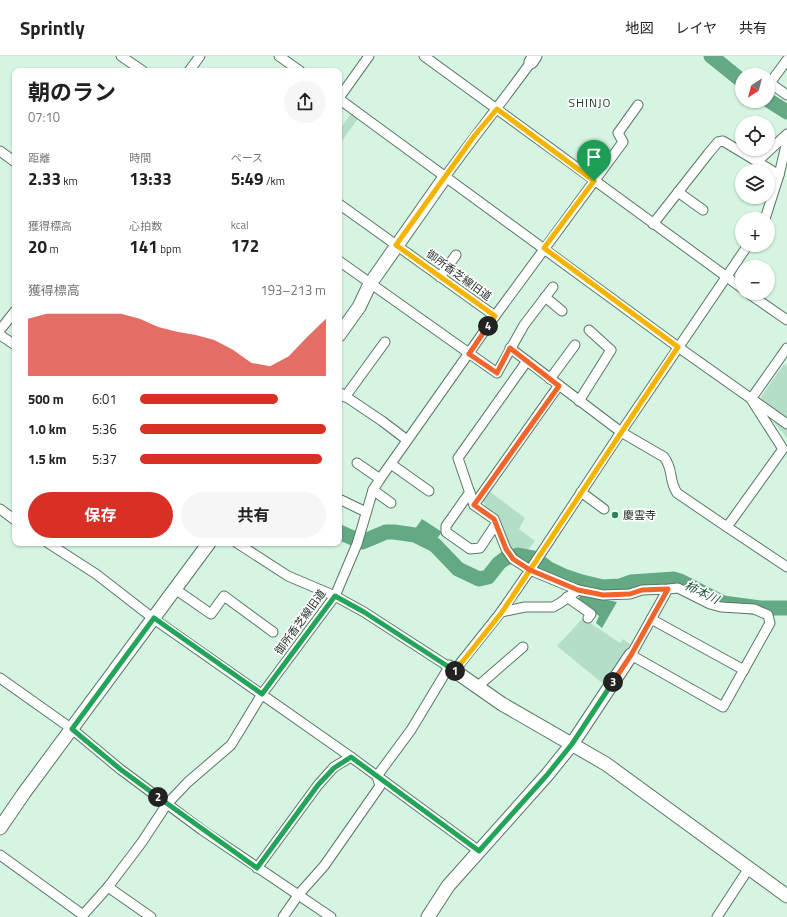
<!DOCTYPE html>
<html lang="ja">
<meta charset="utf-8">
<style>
body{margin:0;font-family:"Titillium Web","Noto Sans JP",sans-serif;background:#f6f6f6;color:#222;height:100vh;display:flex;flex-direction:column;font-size:15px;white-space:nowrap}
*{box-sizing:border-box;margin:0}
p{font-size:13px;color:#767676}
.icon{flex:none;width:22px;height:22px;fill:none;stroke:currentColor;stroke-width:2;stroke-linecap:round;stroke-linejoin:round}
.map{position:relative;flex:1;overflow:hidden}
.sheet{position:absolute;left:12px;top:12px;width:330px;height:478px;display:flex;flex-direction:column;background:#fff;border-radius:8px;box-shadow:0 1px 3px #0004}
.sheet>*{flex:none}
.needle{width:26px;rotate:216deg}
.buttons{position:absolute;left:735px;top:12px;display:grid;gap:8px}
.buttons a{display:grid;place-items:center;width:40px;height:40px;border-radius:50%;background:#fff;box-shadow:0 1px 3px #0004;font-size:20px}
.pin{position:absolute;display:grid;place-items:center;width:34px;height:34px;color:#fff;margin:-41px -17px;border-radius:50% 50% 50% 0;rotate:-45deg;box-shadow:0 0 4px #0007}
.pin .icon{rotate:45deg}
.km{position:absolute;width:20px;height:20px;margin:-10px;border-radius:50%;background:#222;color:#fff;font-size:11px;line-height:20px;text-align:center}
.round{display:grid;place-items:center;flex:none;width:42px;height:42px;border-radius:21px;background:#f6f6f6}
.overview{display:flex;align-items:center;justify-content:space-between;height:68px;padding:0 16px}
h1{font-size:22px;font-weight:700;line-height:30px}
.figures{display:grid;grid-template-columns:repeat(3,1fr);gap:6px;height:68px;padding:4px 16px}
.figures div{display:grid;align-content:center}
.figures b{font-size:17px;font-weight:700}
.figures small{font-size:11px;font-weight:400}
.figures p{font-size:11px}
.chart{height:112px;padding:8px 16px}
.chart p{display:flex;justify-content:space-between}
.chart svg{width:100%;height:72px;margin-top:4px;fill:#d93025;opacity:.7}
.cta{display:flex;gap:8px;margin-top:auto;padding:8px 16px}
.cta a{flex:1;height:46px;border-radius:24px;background:#d93025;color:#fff;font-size:16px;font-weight:700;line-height:46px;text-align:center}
.cta a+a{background:#f6f6f6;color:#222}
ul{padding:0 16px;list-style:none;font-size:13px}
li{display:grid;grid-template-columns:64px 48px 1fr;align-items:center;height:30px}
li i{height:10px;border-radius:5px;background:#d93025}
header{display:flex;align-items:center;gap:24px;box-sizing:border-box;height:56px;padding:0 20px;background:#fff;border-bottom:1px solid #e0e0e0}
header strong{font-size:19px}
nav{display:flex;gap:22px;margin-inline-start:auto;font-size:14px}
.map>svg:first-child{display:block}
.green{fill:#b4dfc6}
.water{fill:#63a983}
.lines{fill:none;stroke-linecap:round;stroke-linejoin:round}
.river{stroke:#63a983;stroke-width:15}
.street-casing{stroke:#5a7766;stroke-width:11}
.secondary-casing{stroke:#5a7766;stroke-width:15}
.street{stroke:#fff;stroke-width:9}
.secondary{stroke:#fff;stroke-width:13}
.split-1-casing{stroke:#fff;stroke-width:8}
.split-2-casing{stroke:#fff;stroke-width:8}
.split-3-casing{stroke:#fff;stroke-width:8}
.split-4-casing{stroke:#fff;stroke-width:8}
.split-5-casing{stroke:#fff;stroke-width:8}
.split-1{stroke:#f5b400;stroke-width:5}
.split-2{stroke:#22a559;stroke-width:5}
.split-3{stroke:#22a559;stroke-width:5}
.split-4{stroke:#f0652b;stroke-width:5}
.split-5{stroke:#f5b400;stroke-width:5}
.poi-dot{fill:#2c865b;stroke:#fff;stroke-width:1.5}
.labels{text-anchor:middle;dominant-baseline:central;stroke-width:3.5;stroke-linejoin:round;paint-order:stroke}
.street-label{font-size:11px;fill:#202c25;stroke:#fff}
.poi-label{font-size:11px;fill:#202c25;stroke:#fff;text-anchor:start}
.neighbourhood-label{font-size:12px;letter-spacing:1px;fill:#0e3924;stroke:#fff}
.water-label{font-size:12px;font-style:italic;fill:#184e34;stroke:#fff}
</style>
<header>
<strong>Sprintly</strong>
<nav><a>地図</a><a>レイヤ</a><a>共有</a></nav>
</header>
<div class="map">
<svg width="787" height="861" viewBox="0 0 787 861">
<rect width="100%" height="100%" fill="#d5f5e2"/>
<g class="green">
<path d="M 352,56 L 359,61 L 339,89 L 339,75 Z"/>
<path d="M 784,308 L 787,310 L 787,364 L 763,347 L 761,341 Z"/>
<path d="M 771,359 L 787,370 L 787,382 L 770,361 Z"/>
<path d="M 489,435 L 525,462 L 519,473 L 535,485 L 527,495 L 520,492 L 510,492 L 498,460 L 485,450 L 483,442 Z"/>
<path d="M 583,562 L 620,587 L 623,583 L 634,591 L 607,631 L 557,590 Z"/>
</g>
<g class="water">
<path d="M 422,463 L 442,476 L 435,485 L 413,476 Z"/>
<path d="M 581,539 L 617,546 L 602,572 L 596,567 L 599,560 L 576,545 Z"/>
</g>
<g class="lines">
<g class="river">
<path d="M 711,0 L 742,25"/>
<path d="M 768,44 L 787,56"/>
<path d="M 339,476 L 362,486 L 386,476 L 394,476 L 415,479 L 435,489 L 458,513 L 479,523 L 488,521 L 499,507 L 506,502 L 518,499 L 534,502 L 549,513 L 564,520 L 582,526 L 603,531 L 620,530 L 631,526 L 674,523 L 680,525 L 723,547 L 760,552 L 787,552"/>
</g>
<g class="street-casing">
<g id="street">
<path d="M 121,0 L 143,15"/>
<path d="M 279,0 L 300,15"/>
<path d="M 424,0 L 742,232"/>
<path d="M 787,4 L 770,27 L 787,39"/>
<path d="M 189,15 L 200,0"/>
<path d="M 339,42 L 369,0"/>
<path d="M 339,43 L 678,291 L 787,368"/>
<path d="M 0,95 L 15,106"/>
<path d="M 753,103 L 779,119"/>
<path d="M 445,121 C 473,82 503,45 531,6"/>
<path d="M 678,136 L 703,154"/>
<path d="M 339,148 L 495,260"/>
<path d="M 765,163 L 779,119 L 787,85"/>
<path d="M 653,168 L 708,98 L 718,86 L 723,85 L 753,103 L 760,103 L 787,78"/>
<path d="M 339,205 L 497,317 L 524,269 L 553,231"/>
<path d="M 440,221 L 456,199"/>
<path d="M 748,237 L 787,264"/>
<path d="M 545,241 L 562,255"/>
<path d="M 0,274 L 15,255"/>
<path d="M 0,279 L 15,289"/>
<path d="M 510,292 L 621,376 L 664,401 C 674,414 668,423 677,437 L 727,471 L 787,511"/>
<path d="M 527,305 L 458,402 L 474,449 L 494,463 L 506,493 L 513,503 L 530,514 L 578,534 L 603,539 L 630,538 L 642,534 L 668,533 L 631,599 L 723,651 L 770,567 L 768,559 L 754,553 L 721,551 L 710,548 L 678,532 L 668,533"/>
<path d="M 550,323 L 575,289"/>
<path d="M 339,336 L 382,365 L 407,384"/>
<path d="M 345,341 L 385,286"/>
<path d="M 579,345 L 611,294 L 589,274"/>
<path d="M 357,407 L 380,423"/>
<path d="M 391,408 L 429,435"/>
<path d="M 373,434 L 391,447"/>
<path d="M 470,436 L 446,470 L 446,476 L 470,493 L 480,492 L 496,468"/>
<path d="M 581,436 L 604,453"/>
<path d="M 339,443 L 366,456"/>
<path d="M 474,449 L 559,329"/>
<path d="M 0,453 L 15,464"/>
<path d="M 727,471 L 783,393 L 751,343 L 787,292"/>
<path d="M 48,487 L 96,518 L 154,563 L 351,701 L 479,795"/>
<path d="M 237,487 L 288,520 L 335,540 L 364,556 L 449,611 L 411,674 L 377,720 L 380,730 L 324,810 L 299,838 L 283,861"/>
<path d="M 175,533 L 211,558 L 224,540 L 273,576"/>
<path d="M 567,541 L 591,558 L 588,562"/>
<path d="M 501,556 L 525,551 L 553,551 L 560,547 L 578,534"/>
<path d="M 651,563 L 744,614"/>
<path d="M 454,615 L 501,556 L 530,514 L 621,376 L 748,189"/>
<path d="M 0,622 L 72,673 L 120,713 L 202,774 L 331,861"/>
<path d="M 477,631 L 523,591"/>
<path d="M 0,799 L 83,859 L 108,831 L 142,786 L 167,748 L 188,726 L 231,689 L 262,638 L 335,540 L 357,488 L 373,434 L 380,423 L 495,260 L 623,86 L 618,77 L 638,49"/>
<path d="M 257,812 L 318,729 L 334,711 L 351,701"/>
<path d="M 108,831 L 151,861"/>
<path d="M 717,861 L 749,812"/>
</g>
</g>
<g class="secondary-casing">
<g id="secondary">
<path d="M 531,6 L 535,0"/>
<path d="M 339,279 L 359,251 L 370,228 L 445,121"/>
<path d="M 449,611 L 502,648 L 606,708 L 787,840"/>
<path d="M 0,772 L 24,737 L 209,487"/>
<path d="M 428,861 L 448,830 L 547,719 L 572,688 L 631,599"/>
</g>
</g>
<use href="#street" class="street"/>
<use href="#secondary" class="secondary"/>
</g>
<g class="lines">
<g class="split-1-casing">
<path id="split-1" d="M 455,615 L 502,556 L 530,514 L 678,291 L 544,192 L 594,125"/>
</g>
<g class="split-2-casing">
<path id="split-2" d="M 158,741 L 120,713 L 72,673 L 154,562 L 262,638 L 335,540 L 364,556 L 455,615"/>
</g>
<g class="split-3-casing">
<path id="split-3" d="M 158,741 L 257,812 L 318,729 L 334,712 L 351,701 L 479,795 L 547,719 L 572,688 L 613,626"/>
</g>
<g class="split-4-casing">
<path id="split-4" d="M 488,270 L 469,298 L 497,317 L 510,292 L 559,330 L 474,449 L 494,463 L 506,493 L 513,503 L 530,514 L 578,534 L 603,539 L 630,538 L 642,534 L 668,533 L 631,599 L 613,626"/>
</g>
<g class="split-5-casing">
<path id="split-5" d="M 488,270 L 495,260 L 396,189 L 475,79 L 497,53 L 594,125"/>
</g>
<use href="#split-1" class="split-1"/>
<use href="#split-2" class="split-2"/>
<use href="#split-3" class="split-3"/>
<use href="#split-4" class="split-4"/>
<use href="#split-5" class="split-5"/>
</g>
<circle class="poi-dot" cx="615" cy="459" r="4"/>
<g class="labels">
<g class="street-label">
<text transform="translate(459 219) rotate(36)">御所香芝線旧道</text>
<text transform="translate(300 566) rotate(-54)">御所香芝線旧道</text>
</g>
<g class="poi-label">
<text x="623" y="459">慶雲寺</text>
</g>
<g class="neighbourhood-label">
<text x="590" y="46">SHINJO</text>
</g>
<g class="water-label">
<text transform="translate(702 536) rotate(26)">柿本川</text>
</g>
</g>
</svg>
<div class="buttons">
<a><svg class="needle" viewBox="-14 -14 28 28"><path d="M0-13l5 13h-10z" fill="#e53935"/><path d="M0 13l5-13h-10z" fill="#767676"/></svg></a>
<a><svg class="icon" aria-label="locate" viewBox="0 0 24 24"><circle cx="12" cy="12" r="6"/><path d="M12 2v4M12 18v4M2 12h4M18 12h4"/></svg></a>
<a><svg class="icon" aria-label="layers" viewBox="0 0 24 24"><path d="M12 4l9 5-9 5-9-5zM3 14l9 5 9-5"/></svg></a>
<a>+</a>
<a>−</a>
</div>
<div class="pin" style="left:594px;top:125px;background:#1e9e55"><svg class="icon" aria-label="arrive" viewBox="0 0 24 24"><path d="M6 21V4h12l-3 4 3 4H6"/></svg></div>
<b class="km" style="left:455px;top:615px">1</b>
<b class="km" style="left:158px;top:741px">2</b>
<b class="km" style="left:613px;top:626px">3</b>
<b class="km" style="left:488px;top:270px">4</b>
<section class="sheet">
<div class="overview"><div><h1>朝のラン</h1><p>07:10</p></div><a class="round"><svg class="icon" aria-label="share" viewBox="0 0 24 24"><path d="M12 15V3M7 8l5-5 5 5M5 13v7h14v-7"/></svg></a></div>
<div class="figures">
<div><p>距離</p><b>2.33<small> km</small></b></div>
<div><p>時間</p><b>13:33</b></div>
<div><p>ペース</p><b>5:49<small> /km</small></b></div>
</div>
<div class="figures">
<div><p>獲得標高</p><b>20<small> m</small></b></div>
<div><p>心拍数</p><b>141<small> bpm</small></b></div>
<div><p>kcal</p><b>172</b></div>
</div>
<div class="chart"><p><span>獲得標高</span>193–213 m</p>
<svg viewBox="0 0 160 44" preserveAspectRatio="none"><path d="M0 44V9L10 6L20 6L30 6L40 6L50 6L60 9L70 14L80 17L90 19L100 22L110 28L120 36L130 38L140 32L150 20L160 9V44z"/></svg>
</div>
<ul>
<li><b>500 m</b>6:01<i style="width:74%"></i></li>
<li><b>1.0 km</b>5:36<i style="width:100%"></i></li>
<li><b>1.5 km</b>5:37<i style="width:98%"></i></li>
</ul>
<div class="cta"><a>保存</a><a>共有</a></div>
</section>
</div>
